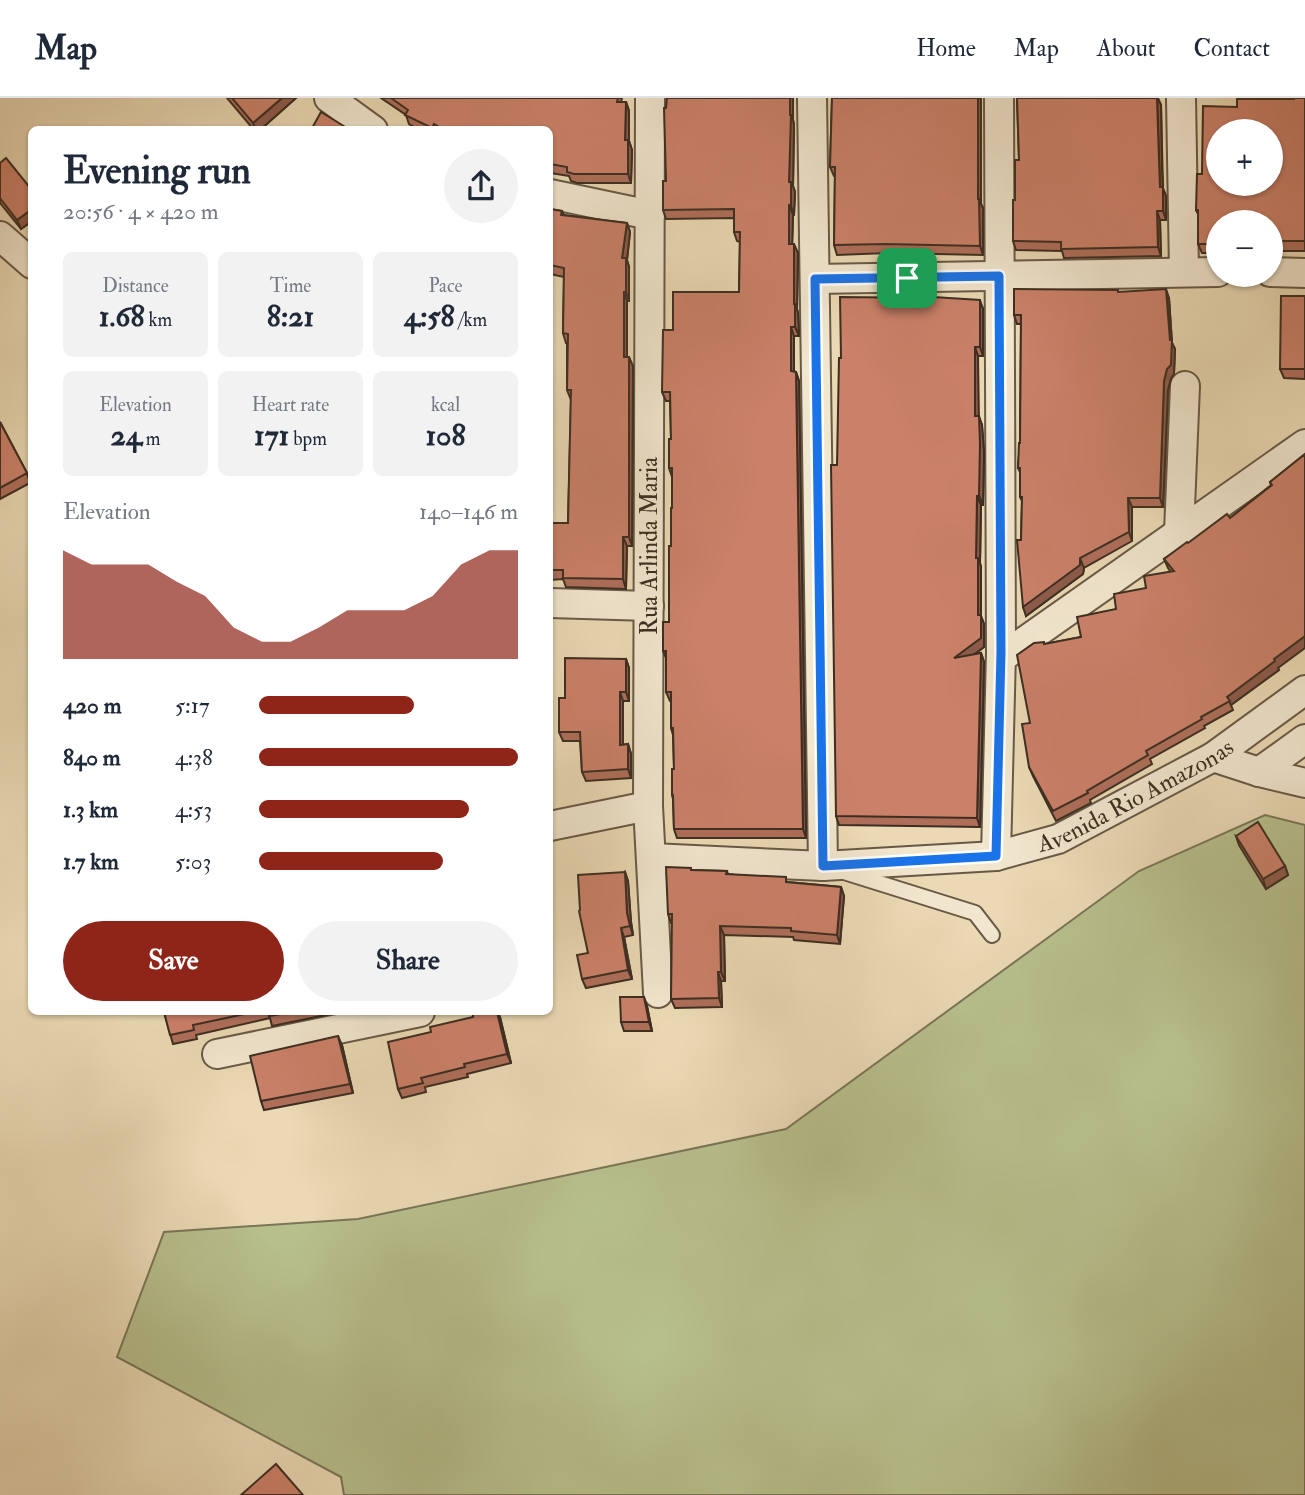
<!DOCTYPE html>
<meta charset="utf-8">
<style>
body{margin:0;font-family:"IM FELL Double Pica",serif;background:#f2f2f3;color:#1f2937;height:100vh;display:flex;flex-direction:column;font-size:26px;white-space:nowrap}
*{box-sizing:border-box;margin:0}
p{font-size:23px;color:#747a83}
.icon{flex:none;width:38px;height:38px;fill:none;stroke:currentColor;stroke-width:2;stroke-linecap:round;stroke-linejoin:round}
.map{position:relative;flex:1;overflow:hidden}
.panel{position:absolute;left:28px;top:28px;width:525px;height:889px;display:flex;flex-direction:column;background:#fff;border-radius:10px;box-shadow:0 2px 5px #0004}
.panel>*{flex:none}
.tools{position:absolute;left:1206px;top:21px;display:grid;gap:14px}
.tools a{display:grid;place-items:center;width:77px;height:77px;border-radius:50%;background:#fff;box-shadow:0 2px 5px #0004;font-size:35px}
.pin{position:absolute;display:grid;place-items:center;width:60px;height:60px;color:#fff;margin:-30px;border-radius:14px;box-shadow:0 4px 10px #0006}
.round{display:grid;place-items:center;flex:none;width:74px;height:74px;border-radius:37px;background:#f2f2f3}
.headline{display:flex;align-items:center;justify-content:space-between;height:119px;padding:0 35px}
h1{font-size:38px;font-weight:700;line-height:52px}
.metrics{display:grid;grid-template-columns:repeat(3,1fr);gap:10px;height:119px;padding:7px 35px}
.metrics div{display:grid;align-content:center;border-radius:10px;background:#f2f2f3;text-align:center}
.metrics b{font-size:30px;font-weight:700}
.metrics small{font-size:19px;font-weight:400}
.metrics p{font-size:19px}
.chart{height:196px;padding:14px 35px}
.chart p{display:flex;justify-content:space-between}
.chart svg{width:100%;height:126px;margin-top:7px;fill:#8f2418;opacity:.7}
.cta{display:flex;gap:14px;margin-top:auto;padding:14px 35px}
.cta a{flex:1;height:80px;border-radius:42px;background:#8f2418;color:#fff;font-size:28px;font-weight:700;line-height:80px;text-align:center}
.cta a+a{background:#f2f2f3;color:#1f2937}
ul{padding:0 35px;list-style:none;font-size:23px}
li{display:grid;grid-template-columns:112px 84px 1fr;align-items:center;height:52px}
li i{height:18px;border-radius:9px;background:#8f2418}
header{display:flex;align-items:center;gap:42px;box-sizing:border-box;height:98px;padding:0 35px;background:#fff;border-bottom:2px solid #e0e1e3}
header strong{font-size:33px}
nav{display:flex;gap:38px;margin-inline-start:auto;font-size:24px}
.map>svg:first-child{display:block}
.green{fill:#b7bf8d;stroke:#7a7657;stroke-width:2}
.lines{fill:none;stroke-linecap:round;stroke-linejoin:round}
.lane-casing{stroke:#685946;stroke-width:18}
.street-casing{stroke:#685946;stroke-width:32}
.lane{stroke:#f1e6ce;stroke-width:14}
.street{stroke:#f1e6ce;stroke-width:28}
.wall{fill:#ae6e5a;stroke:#3d2e21;stroke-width:2}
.shaded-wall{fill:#8d5a4a;stroke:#3d2e21;stroke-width:2}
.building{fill:#ca8069;stroke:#3d2e21;stroke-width:2;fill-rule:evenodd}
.route-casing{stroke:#fff;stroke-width:14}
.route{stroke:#1a73e8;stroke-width:9}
.labels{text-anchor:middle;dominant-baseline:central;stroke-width:5;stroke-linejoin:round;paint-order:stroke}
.street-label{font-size:24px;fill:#3d2e21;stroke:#f1e6ce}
</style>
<header>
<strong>Map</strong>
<nav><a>Home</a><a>Map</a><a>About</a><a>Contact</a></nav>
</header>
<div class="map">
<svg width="1305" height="1397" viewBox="0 0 1305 1397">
<rect width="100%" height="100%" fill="#ead9b4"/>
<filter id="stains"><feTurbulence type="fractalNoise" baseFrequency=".00286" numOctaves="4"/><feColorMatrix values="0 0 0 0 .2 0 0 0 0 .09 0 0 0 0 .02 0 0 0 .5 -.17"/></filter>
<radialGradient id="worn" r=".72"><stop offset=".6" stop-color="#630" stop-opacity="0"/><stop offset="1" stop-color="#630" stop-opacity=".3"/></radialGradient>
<path class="green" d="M 1265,717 L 1305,727 L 1305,1397 L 344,1397 L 341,1379 L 117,1259 L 164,1134 L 358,1121 L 786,1031 L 1139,773 Z"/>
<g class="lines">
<g class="lane-casing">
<path id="lane" d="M 844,774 L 975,815 L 992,837"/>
</g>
<g class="street-casing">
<g id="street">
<path d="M 329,0 L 373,32"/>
<path d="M 650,0 L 648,708 L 658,895"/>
<path d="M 812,0 L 823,768"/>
<path d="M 1181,0 L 1184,174"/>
<path d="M 550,96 L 650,117"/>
<path d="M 0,138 L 32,166"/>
<path d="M 1270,174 L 1305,175"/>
<path d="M 815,181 L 1218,174"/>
<path d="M 1179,434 L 1185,288"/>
<path d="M 550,505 L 649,508"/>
<path d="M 1001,560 L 1305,346"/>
<path d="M 1213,659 L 1259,674 L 1305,685"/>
<path d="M 1259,674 L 1305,641"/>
<path d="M 550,728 L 648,708"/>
<path d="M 996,758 L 1001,554 L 999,0"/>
<path id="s1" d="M 652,760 L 823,768 L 996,758 L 1058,741 L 1213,659 L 1305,592"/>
<path d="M 217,956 L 420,914"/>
</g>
</g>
<use href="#lane" class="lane"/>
<use href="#street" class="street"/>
</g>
<g class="wall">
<path d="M 227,0 L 296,0 L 260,32 L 254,32 Z"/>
<path d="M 381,0 L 622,0 L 621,4 L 626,4 L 629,13 L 629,43 L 632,52 L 631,85 L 577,85 L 571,83 L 569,78 L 550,75 L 550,32 L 419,32 L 409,26 L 406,17 Z"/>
<path d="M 667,0 L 793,0 L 793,22 L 794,27 L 793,88 L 795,94 L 794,117 L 793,117 L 792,146 L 798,155 L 797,211 L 798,215 L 799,238 L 794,238 L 794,273 L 796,274 L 799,283 L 806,740 L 677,740 L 674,731 L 673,701 L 672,697 L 674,671 L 673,637 L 671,630 L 671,603 L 670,603 L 666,594 L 666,560 L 663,553 L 669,524 L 672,410 L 672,379 L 669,370 L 671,341 L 670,303 L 666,303 L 662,294 L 673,232 L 739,194 L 740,144 L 737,143 L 734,134 L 734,120 L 666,121 L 663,112 L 666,83 Z"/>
<path d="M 832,0 L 981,0 L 981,106 L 983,110 L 983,157 L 888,155 L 837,157 L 834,147 L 835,78 L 834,78 L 830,69 Z"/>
<path d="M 1017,0 L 1158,0 L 1161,7 L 1163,91 L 1166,98 L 1166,122 L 1160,122 L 1161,158 L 1064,160 L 1062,153 L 1016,152 L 1013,143 L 1019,62 Z"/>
<path d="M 1305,0 L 1305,153 L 1270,153 L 1270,124 L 1218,124 L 1218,155 L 1202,155 L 1198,146 L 1198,116 L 1196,112 L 1202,76 L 1237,9 Z"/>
<path d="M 0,65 L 32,92 L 32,123 L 21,131 L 0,105 Z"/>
<path d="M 550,111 L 562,113 L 564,117 L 627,125 L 630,134 L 627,162 L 629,169 L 629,203 L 627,203 L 627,259 L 633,268 L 632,448 L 627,448 L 626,491 L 566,489 L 563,481 L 550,482 L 550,425 L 568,425 L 571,302 L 567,292 L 567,245 L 566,245 L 563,235 L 564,179 L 550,176 Z"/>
<path d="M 1119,194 L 1169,200 L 1172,245 L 1175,251 L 1174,276 L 1171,280 L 1168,292 L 1163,409 L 1132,409 L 1132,443 L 1084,470 L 1083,476 L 1026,518 L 1021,442 L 1022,403 L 1020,399 L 1020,374 L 1018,370 L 1020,345 L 1021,226 L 1017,226 L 1014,217 Z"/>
<path d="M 1305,198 L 1305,281 L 1284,280 L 1280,271 Z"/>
<path d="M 983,211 L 983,258 L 978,258 L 978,318 L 982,327 L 984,355 L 983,407 L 981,407 L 980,465 L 981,469 L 981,518 L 984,526 L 984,549 L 975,556 L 981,555 L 984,564 L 980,729 L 839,727 L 836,718 L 837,367 Z"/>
<path d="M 0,324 L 27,375 L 30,385 L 0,401 Z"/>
<path d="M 1305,356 L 1278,570 L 1279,572 L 1231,607 L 1233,612 L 1204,628 L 1205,630 L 1150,661 L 1152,666 L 1090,702 L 1091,705 L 1056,723 L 1033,678 L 1029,669 L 1030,625 L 1045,546 L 1081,539 L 1116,511 L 1170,473 L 1168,470 L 1164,461 L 1230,420 L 1271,387 L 1270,384 Z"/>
<path d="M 626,561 L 629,570 L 629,603 L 623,603 L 623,647 L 628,646 L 631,656 L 631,680 L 586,683 L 582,674 L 580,643 L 563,643 L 559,634 L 565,600 Z"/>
<path d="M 1236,738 L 1285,768 L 1288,777 L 1266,791 L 1239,747 Z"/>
<path d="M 691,772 L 727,773 L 728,776 L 788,784 L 841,789 L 844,798 L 840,846 L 794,842 L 793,839 L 724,837 L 725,883 L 721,883 L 722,909 L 675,910 L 671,901 L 672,825 L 671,825 L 668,816 Z"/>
<path d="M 625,774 L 628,783 L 631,824 L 633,837 L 624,839 L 632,881 L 586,890 L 582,881 L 588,855 Z"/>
<path d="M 647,908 L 652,933 L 624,933 L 621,924 Z"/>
<path d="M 164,914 L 340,914 L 272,928 L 270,920 L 196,937 L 197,941 L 173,946 Z"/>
<path d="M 500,919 L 511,965 L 467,976 L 468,979 L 425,989 L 426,994 L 402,1000 L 398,991 Z"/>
<path d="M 342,947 L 353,995 L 264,1012 L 261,1003 Z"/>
</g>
<g class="shaded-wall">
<path d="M 282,0 L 296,0 L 260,32 L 256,32 L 253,25 Z"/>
<path d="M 790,0 L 793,0 L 793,22 L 794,27 L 793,88 L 795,94 L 794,117 L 791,108 L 789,84 Z"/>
<path d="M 978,0 L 981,0 L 981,106 L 983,110 L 983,157 L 980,148 L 978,101 Z"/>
<path d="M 1157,0 L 1161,7 L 1162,71 L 1163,90 L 1166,98 L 1166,122 L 1163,113 L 1160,89 Z"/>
<path d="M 626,4 L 629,13 L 629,43 L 632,52 L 631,85 L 628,76 L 625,42 Z"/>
<path d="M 789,107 L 793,117 L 792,155 L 789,146 Z"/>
<path d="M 32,111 L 32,123 L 21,131 L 17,122 Z"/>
<path d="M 1157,113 L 1160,122 L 1161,158 L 1158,149 Z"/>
<path d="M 627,125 L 630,134 L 627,162 L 629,169 L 629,203 L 626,194 L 622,160 Z"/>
<path d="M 794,146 L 798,155 L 797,211 L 798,215 L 799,238 L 795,229 L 794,206 Z"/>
<path d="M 1166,191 L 1169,200 L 1172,245 L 1175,251 L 1174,276 L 1171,280 L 1168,292 L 1163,409 L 1160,400 L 1164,283 L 1167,271 L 1170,242 Z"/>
<path d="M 624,194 L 627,203 L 627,268 L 624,259 Z"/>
<path d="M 980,202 L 983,211 L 983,258 L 980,249 Z"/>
<path d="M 791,229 L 794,238 L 794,283 L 791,273 Z"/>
<path d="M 975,249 L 978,258 L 979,327 L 975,318 Z"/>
<path d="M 629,259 L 633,268 L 632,448 L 629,439 Z"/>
<path d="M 796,274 L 799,283 L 806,740 L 803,731 Z"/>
<path d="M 979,318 L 982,327 L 984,355 L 983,407 L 979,398 Z"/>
<path d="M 977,398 L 981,407 L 980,465 L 981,469 L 981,518 L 984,526 L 984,549 L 957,569 L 954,560 L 976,460 Z"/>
<path d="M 1128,400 L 1132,409 L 1132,443 L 1129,434 Z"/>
<path d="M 623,439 L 627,448 L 626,491 L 623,481 Z"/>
<path d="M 1080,460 L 1084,470 L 1083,476 L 1026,518 L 1023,509 Z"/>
<path d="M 1305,538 L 1305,550 L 1278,570 L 1279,572 L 1231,607 L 1227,599 L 1274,561 Z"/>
<path d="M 981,555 L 984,564 L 980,729 L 977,720 Z"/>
<path d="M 626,561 L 629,570 L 629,603 L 626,594 Z"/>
<path d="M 620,594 L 623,603 L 623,656 L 620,647 Z"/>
<path d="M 628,646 L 631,656 L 631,680 L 628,671 Z"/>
<path d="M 1285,768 L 1288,777 L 1266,791 L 1263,781 Z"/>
<path d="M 625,774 L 628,783 L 631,824 L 633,837 L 630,828 L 627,815 Z"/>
<path d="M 841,789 L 844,798 L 840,846 L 837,837 Z"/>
<path d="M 720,828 L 724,837 L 725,883 L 721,874 Z"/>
<path d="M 621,830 L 624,839 L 632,881 L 628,872 Z"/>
<path d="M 718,874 L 721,883 L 722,909 L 719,900 Z"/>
<path d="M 644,899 L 647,908 L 652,933 L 649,924 Z"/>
<path d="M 498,914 L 500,919 L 511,965 L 507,956 Z"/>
<path d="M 338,938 L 342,947 L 353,995 L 350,986 Z"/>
</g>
<g class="building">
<path d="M 232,0 L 282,0 L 253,25 Z"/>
<path d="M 391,0 L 618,0 L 617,4 L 626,4 L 625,42 L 628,42 L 628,76 L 574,76 L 567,74 L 567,69 L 550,66 L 550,32 L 444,32 L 434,26 L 432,30 L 405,17 L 408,12 Z"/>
<path d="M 667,0 L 790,0 L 790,17 L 791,17 L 789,84 L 791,84 L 791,108 L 789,107 L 789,146 L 794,146 L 794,206 L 795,206 L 795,229 L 791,229 L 791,273 L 796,274 L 803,731 L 674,731 L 673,697 L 672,697 L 672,671 L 674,671 L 673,630 L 671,630 L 671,594 L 666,594 L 666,553 L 663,553 L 663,524 L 669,524 L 669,448 L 671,448 L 671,410 L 672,410 L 672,370 L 669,370 L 669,341 L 671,341 L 670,294 L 662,294 L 663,232 L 673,232 L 673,194 L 739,194 L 740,134 L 734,134 L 734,111 L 663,112 L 663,83 L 666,83 L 664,10 L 666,10 Z"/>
<path d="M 832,0 L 978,0 L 978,101 L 979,101 L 980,148 L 885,146 L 834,147 L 835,69 L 830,69 Z"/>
<path d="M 1017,0 L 1157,0 L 1159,62 L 1160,89 L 1163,89 L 1163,113 L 1157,113 L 1158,149 L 1061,151 L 1061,144 L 1013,143 L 1013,102 L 1015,102 L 1015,62 L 1019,62 Z"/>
<path d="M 1294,0 L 1305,0 L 1305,143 L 1270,143 L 1270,124 L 1218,124 L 1218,146 L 1198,146 L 1198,112 L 1196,112 L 1197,76 L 1202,76 L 1203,8 L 1237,9 L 1237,1 L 1294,1 ZM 1218,33 L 1270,33 L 1270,86 L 1218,86 Z"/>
<path d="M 321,14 L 347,30 L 346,32 L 311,32 Z"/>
<path d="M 6,60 L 32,92 L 32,111 L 17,122 L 0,100 L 0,65 Z"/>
<path d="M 550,111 L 562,113 L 561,117 L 627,125 L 622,160 L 626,160 L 626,194 L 624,194 L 624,259 L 629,259 L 629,439 L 623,439 L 623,481 L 563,480 L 563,472 L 550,472 L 550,425 L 568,425 L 571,292 L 567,292 L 568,236 L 563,235 L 564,170 L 550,167 Z"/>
<path d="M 1014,191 L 1118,192 L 1118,194 L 1166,191 L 1170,242 L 1172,242 L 1171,267 L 1167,271 L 1164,283 L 1160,400 L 1128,400 L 1129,434 L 1080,460 L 1080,467 L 1023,509 L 1017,442 L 1021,442 L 1022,399 L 1020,399 L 1020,370 L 1018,370 L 1019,345 L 1020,345 L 1021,217 L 1014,217 Z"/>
<path d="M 1281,198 L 1305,198 L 1305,271 L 1280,271 Z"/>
<path d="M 840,199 L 934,200 L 934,199 L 980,202 L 980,249 L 975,249 L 975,318 L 979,318 L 980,346 L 979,398 L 977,398 L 976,460 L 978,460 L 978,517 L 981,517 L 981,540 L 954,560 L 981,555 L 977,720 L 836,718 L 831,367 L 837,367 L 839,260 L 841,260 Z"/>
<path d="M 0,324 L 27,375 L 0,390 Z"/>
<path d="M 1305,356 L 1305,538 L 1274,561 L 1275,563 L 1227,599 L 1230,603 L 1201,619 L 1202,621 L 1146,653 L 1148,657 L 1087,693 L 1088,695 L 1053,713 L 1029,669 L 1022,626 L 1030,625 L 1017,557 L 1034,545 L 1044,544 L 1044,546 L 1081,539 L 1077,519 L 1116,511 L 1114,496 L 1146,490 L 1144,478 L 1174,473 L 1164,461 L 1187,444 L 1188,445 L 1227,416 L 1230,420 L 1272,387 L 1270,384 Z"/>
<path d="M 565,560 L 626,561 L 626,594 L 620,594 L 620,647 L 628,646 L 628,671 L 582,674 L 580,634 L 559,634 L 559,600 L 565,600 Z"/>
<path d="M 1258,724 L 1285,768 L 1263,781 L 1236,738 Z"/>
<path d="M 666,769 L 691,770 L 691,772 L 727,773 L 726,776 L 786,779 L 786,784 L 841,789 L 837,837 L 791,833 L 791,830 L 720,828 L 721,874 L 718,874 L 719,900 L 671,901 L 672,816 L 668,816 Z"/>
<path d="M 625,774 L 627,815 L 630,828 L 621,830 L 628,872 L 582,881 L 577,857 L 588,855 L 579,813 L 580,812 L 578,777 Z"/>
<path d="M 620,899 L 644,899 L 649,924 L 621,924 Z"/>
<path d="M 164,914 L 254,914 L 193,927 L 194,932 L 170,937 Z"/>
<path d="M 268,914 L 293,914 L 269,918 Z"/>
<path d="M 482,914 L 497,914 L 507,956 L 464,966 L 465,969 L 421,980 L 423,985 L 398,991 L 388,944 L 431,934 L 430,929 L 473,919 L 473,916 Z"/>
<path d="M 338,938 L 350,986 L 261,1003 L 250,958 Z"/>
<path d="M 276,1366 L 303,1397 L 241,1397 Z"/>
</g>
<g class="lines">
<g class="route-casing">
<path id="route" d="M 999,178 L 1001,554 L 996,758 L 823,768 L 815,181 Z"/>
</g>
<use href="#route" class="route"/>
</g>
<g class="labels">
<g class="street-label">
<text transform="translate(649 448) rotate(-90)">Rua Arlinda Maria</text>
<text stroke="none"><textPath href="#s1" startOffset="497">Avenida Rio Amazonas</textPath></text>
</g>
</g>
<rect width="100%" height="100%" filter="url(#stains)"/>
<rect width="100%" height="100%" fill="url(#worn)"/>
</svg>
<div class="tools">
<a>+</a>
<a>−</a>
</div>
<div class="pin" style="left:907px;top:180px;background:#1e9e55"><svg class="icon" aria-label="arrive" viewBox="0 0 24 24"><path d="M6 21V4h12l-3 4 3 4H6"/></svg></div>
<section class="panel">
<div class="headline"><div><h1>Evening run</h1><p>20:56 · 4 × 420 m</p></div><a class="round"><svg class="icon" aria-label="share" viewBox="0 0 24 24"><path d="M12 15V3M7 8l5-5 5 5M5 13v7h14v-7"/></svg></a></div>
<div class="metrics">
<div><p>Distance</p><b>1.68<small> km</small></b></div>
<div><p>Time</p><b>8:21</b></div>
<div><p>Pace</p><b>4:58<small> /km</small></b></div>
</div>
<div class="metrics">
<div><p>Elevation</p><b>24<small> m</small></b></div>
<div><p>Heart rate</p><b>171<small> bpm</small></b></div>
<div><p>kcal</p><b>108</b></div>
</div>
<div class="chart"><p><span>Elevation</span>140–146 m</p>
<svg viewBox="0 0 160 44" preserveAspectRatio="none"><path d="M0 44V6L10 11L20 11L30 11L40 17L50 22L60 33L70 38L80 38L90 33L100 27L110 27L120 27L130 22L140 11L150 6L160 6V44z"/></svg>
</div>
<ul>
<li><b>420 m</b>5:17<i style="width:60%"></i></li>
<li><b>840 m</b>4:38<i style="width:100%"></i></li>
<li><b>1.3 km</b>4:53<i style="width:81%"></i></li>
<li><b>1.7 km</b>5:03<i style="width:71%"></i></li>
</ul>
<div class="cta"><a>Save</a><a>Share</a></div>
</section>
</div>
